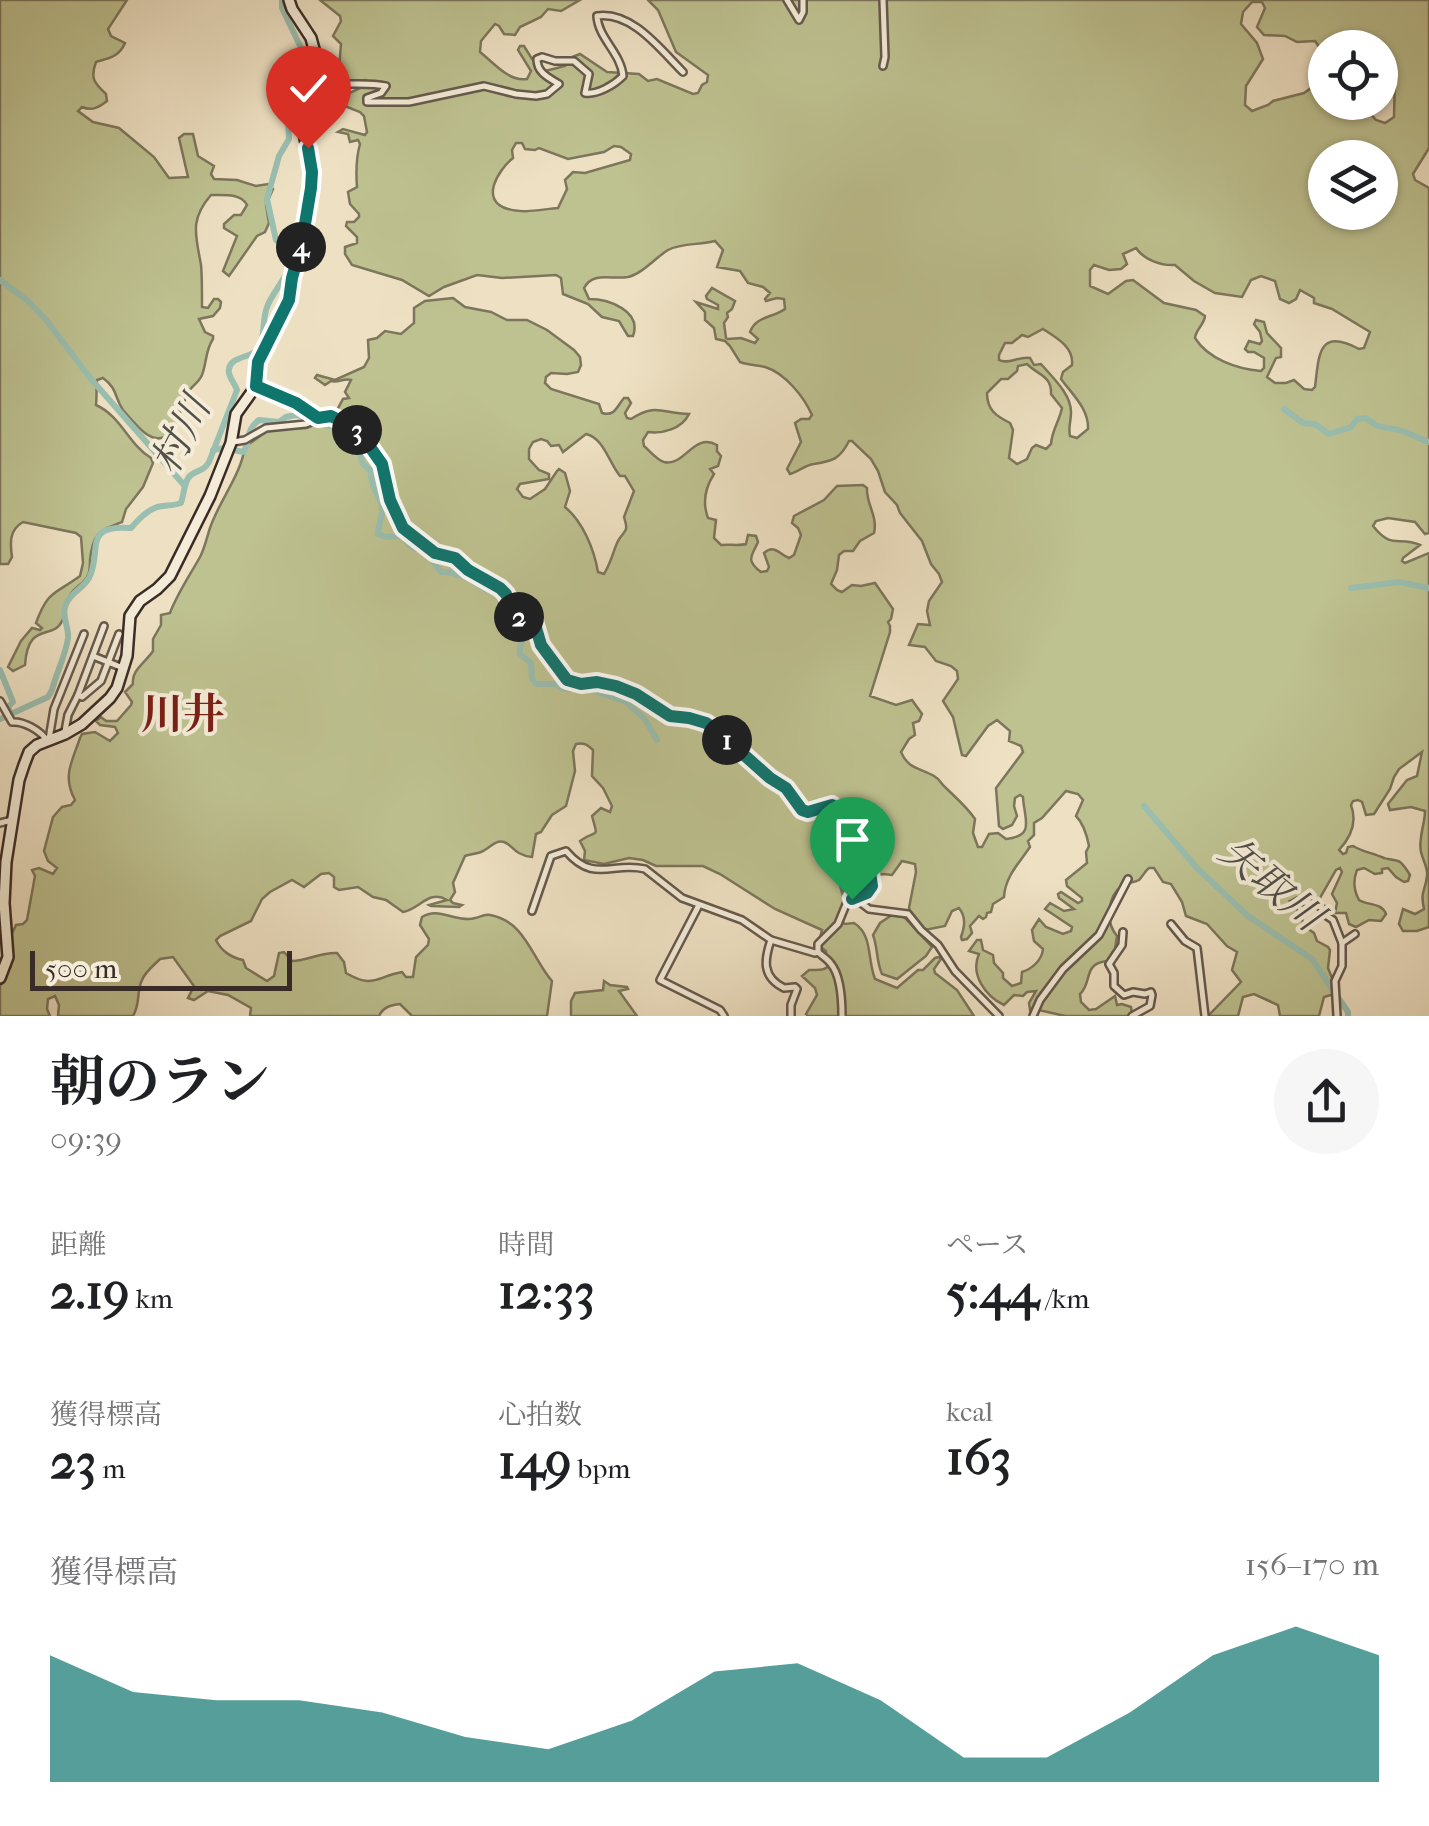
<!DOCTYPE html>
<html lang="ja">
<meta charset="utf-8">
<style>
body{margin:0;font-family:"IM FELL French Canon","Noto Serif JP",serif;background:#f6f6f6;color:#202124;height:100vh;display:flex;flex-direction:column;font-size:38px;white-space:nowrap}
*{box-sizing:border-box;margin:0}
p{font-size:32px;color:#757577}
.icon{flex:none;width:55px;height:55px;fill:none;stroke:currentColor;stroke-width:2;stroke-linecap:round;stroke-linejoin:round}
.map{position:relative;height:1016px;overflow:hidden}
.side{display:flex;flex-direction:column;background:#fff;flex:1}
.side>*{flex:none}
.tools{position:absolute;left:1308px;top:30px;display:grid;gap:20px}
.tools a{display:grid;place-items:center;width:90px;height:90px;border-radius:50%;background:#fff;box-shadow:0 2px 8px #0004;font-size:50px}
.scale{position:absolute;left:30px;bottom:25px;width:262px;box-sizing:border-box;padding-left:10px;border:5px solid #392c27;border-top:0;font-size:28px;line-height:35px;white-space:nowrap;color:#392c27;-webkit-text-stroke:8px #f4ecd8;paint-order:stroke}
.pin{position:absolute;display:grid;place-items:center;width:85px;height:85px;color:#fff;margin:-102px -42px;border-radius:50% 50% 50% 0;rotate:-45deg;box-shadow:0 0 10px #0007}
.pin .icon{rotate:45deg}
.km{position:absolute;width:50px;height:50px;margin:-25px;border-radius:50%;background:#222;color:#fff;font-size:28px;line-height:50px;text-align:center}
.round{display:grid;place-items:center;flex:none;width:105px;height:105px;border-radius:52px;background:#f6f6f6}
.headline{display:flex;align-items:center;justify-content:space-between;height:170px;padding:0 50px}
h1{font-size:55px;font-weight:700;line-height:75px}
.stats{display:grid;grid-template-columns:repeat(3,1fr);gap:15px;height:170px;padding:10px 50px}
.stats div{display:grid;align-content:center}
.stats b{font-size:50px;font-weight:700}
.stats small{font-size:28px;font-weight:400}
.stats p{font-size:28px}
.chart{height:280px;padding:20px 50px}
.chart p{display:flex;justify-content:space-between}
.chart svg{width:100%;height:180px;margin-top:10px;fill:#0f766e;opacity:.7}
.map>svg:first-child{display:block}
.green{fill:#bec190;stroke:#7c765c;stroke-width:2.5;fill-rule:evenodd}
.water{fill:#9abeaf;stroke:#738479;stroke-width:2.5}
.lines{fill:none;stroke-linecap:round;stroke-linejoin:round}
.river{stroke:#9abeaf;stroke-width:6}
.minor-casing{stroke:#66594e;stroke-width:10}
.secondary-casing{stroke:#392c27;stroke-width:14}
.minor{stroke:#f4ecd8;stroke-width:5}
.secondary{stroke:#f4ecd8;stroke-width:9}
.route-casing{stroke:#fff;stroke-width:20}
.route{stroke:#0f766e;stroke-width:12}
.labels{text-anchor:middle;dominant-baseline:central;stroke-width:8;stroke-linejoin:round;paint-order:stroke}
.water-label{font-size:40px;font-style:italic;fill:#515049;stroke:#f4ecd8}
.quarter-label{font-size:42px;font-weight:bold;fill:#7a1f14;stroke:#f4ecd8}
</style>
<div class="map">
<svg width="1429" height="1016" viewBox="0 0 1429 1016">
<rect width="100%" height="100%" fill="#eee1c3"/>
<filter id="stains"><feTurbulence type="fractalNoise" baseFrequency=".002" numOctaves="4"/><feColorMatrix values="0 0 0 0 .2 0 0 0 0 .09 0 0 0 0 .02 0 0 0 .5 -.17"/></filter>
<radialGradient id="worn" r=".72"><stop offset=".6" stop-color="#630" stop-opacity="0"/><stop offset="1" stop-color="#630" stop-opacity=".3"/></radialGradient>
<g class="green">
<path d="M 0,0 L 127,0 L 108,29 L 111,36 L 125,43 C 119,57 109,58 96,62 C 90,78 94,83 106,94 L 107,101 C 98,108 92,111 82,107 L 78,111 L 93,122 L 119,128 L 154,157 L 169,178 L 188,177 L 179,138 L 184,134 L 193,134 L 198,156 L 214,166 L 211,174 L 214,179 L 237,180 L 256,186 L 268,184 L 273,189 L 266,205 L 269,223 L 265,232 L 257,236 L 229,276 L 223,271 L 237,236 L 224,228 L 224,224 L 234,215 L 241,215 L 247,205 C 241,193 224,195 211,195 C 189,220 196,236 201,265 C 202,274 202,297 202,307 L 208,308 L 214,299 L 218,299 L 221,302 L 220,308 L 213,316 L 199,319 L 205,332 L 213,336 L 213,339 C 205,351 207,362 202,375 C 198,384 191,386 188,393 C 180,408 173,454 145,433 C 138,428 129,417 123,410 C 114,397 118,389 103,378 L 97,380 C 96,389 97,396 96,405 C 121,416 129,445 151,458 L 153,463 L 143,487 L 126,509 L 122,522 C 99,531 93,533 90,560 C 90,564 90,572 88,575 C 85,583 77,586 72,592 C 63,603 67,611 62,621 C 53,641 28,620 25,665 L 13,671 L 8,667 L 21,641 L 32,628 L 40,630 L 42,628 L 36,623 C 48,590 54,595 80,576 L 83,563 L 81,537 L 76,533 L 23,522 C 9,530 10,543 12,557 L 8,564 L 0,564 Z"/>
<path d="M 320,0 L 580,0 L 561,11 L 548,9 L 541,17 L 520,27 L 515,35 L 504,34 L 499,26 L 495,24 L 481,41 L 480,52 C 494,63 509,82 527,79 L 531,71 L 518,50 L 520,46 L 524,46 L 532,59 L 545,71 L 565,66 L 572,57 L 580,54 L 607,72 L 639,74 L 648,81 L 657,79 L 693,94 L 698,93 L 702,85 L 707,82 L 708,75 L 676,52 L 658,10 L 648,0 L 1429,0 L 1429,148 L 1413,174 L 1415,180 L 1429,188 L 1429,533 L 1425,534 L 1415,522 L 1388,518 L 1376,521 L 1373,526 C 1393,551 1398,535 1420,545 L 1403,558 L 1402,561 L 1405,563 L 1429,553 L 1429,927 L 1417,931 L 1403,931 L 1399,924 L 1403,909 L 1415,914 L 1424,909 C 1420,890 1425,893 1427,876 C 1428,867 1423,861 1421,852 C 1418,839 1425,824 1425,811 L 1411,807 L 1390,810 L 1388,804 L 1407,780 L 1417,776 L 1422,752 L 1399,769 L 1394,777 L 1390,789 L 1374,814 L 1366,815 L 1362,802 L 1358,800 L 1353,801 L 1351,805 C 1357,821 1352,836 1339,850 L 1343,854 L 1346,853 L 1348,847 L 1353,846 C 1363,852 1373,853 1384,858 C 1386,859 1398,860 1400,862 C 1404,865 1407,870 1410,875 L 1408,881 L 1404,882 L 1396,877 L 1388,868 L 1382,869 L 1382,873 L 1375,874 L 1364,868 L 1357,870 C 1353,880 1354,891 1359,900 C 1369,906 1381,902 1386,914 L 1381,921 L 1369,920 L 1356,927 L 1349,924 L 1346,913 L 1335,913 L 1337,903 L 1332,894 L 1342,872 L 1340,868 L 1336,870 L 1317,903 L 1297,899 L 1290,901 L 1302,916 L 1303,925 L 1314,933 L 1317,941 L 1328,947 L 1330,950 L 1328,968 L 1334,983 L 1334,994 L 1324,997 L 1319,1016 L 1280,1016 L 1278,1005 L 1254,994 L 1243,997 L 1238,1016 L 1208,1016 L 1241,982 L 1232,970 L 1237,952 L 1227,946 L 1207,924 L 1186,916 L 1182,902 L 1171,884 L 1163,882 L 1154,868 L 1149,868 C 1145,871 1143,876 1139,880 C 1134,883 1128,882 1123,885 C 1107,896 1105,922 1117,936 L 1115,949 L 1107,961 C 1082,964 1093,982 1080,994 L 1081,1002 L 1089,1010 L 1096,1009 L 1115,996 L 1117,1005 L 1122,1004 L 1131,1007 L 1132,1013 L 1127,1016 L 1065,1016 L 1039,1010 L 1031,1016 L 1029,1003 L 1036,991 L 1027,992 L 1023,996 L 1014,995 L 1004,1005 C 985,996 970,974 979,954 L 969,951 L 977,940 L 981,940 L 983,950 L 993,955 L 994,963 L 1003,973 L 1003,978 L 1012,986 L 1021,983 L 1022,972 C 1032,969 1042,960 1043,949 L 1034,941 L 1032,930 L 1039,919 L 1046,927 L 1063,934 L 1071,931 L 1072,927 L 1045,909 L 1050,903 L 1064,911 L 1074,909 L 1059,898 L 1058,894 L 1061,892 L 1078,903 L 1082,901 L 1082,898 L 1067,886 L 1066,880 L 1087,863 L 1086,852 L 1089,846 C 1087,836 1083,823 1076,816 L 1083,800 L 1078,794 L 1066,791 L 1042,818 L 1034,823 L 1034,835 L 1028,841 L 1030,847 C 1019,863 1005,877 1004,897 L 993,904 L 991,912 L 987,913 L 986,917 L 983,919 L 979,916 L 970,926 L 972,933 L 967,939 L 962,940 L 961,937 C 965,926 966,917 959,908 L 952,911 L 945,926 L 925,930 L 911,913 L 909,908 L 916,872 L 915,864 L 902,861 L 892,875 L 883,874 L 869,877 C 868,891 859,893 847,900 L 841,921 L 845,924 L 854,923 C 873,935 867,959 875,979 L 897,988 L 918,970 L 923,970 L 935,958 L 939,957 L 941,959 L 934,969 L 935,973 L 957,990 L 974,1016 L 808,1016 L 806,1014 L 817,995 L 815,988 L 802,976 L 809,970 C 821,970 826,971 833,961 L 826,955 L 826,951 L 818,945 L 822,930 L 775,909 L 720,874 L 703,866 L 656,866 L 643,860 L 629,858 L 604,864 L 584,860 L 585,851 L 580,841 C 597,828 599,841 592,816 L 601,808 L 610,812 L 612,806 L 603,788 L 592,776 L 593,750 C 588,745 584,742 576,744 L 573,751 L 575,771 L 566,806 L 552,815 L 541,832 L 536,834 L 532,857 C 514,855 513,845 504,842 C 495,839 488,850 481,852 C 476,854 470,854 465,856 L 453,883 L 455,892 L 450,900 L 453,903 L 462,905 L 459,907 L 431,906 L 429,905 L 447,900 C 429,889 420,909 403,912 L 386,900 L 373,897 L 358,887 L 339,890 L 334,887 L 334,877 L 329,873 L 321,874 L 304,887 L 292,880 L 270,892 L 262,899 L 251,921 L 220,936 L 216,940 C 221,951 232,958 243,960 L 246,968 L 267,981 L 274,976 L 279,953 L 284,952 L 292,961 C 307,961 321,952 337,953 L 344,962 L 346,973 C 373,989 376,977 402,972 L 406,977 L 413,977 L 416,957 L 428,945 L 429,939 L 420,925 L 422,917 C 435,909 446,916 459,918 C 465,919 470,920 475,918 C 480,917 484,914 490,915 C 525,921 532,958 552,981 L 547,1016 L 412,1016 L 400,1004 C 391,1005 383,1007 379,1016 L 250,1016 L 251,1008 L 228,995 L 208,991 L 194,1000 L 188,998 L 194,986 L 173,957 L 160,959 C 154,965 145,972 142,980 C 136,993 141,1002 133,1016 L 58,1016 L 59,1005 L 55,996 L 48,999 L 47,1009 L 50,1016 L 0,1016 L 0,986 L 11,966 L 10,938 L 16,925 L 23,924 L 27,920 L 35,876 L 32,870 L 39,868 L 53,874 L 57,868 L 48,861 L 44,851 L 53,817 L 62,807 L 71,805 L 75,800 C 62,776 72,762 80,738 L 82,734 L 95,732 L 110,741 L 118,733 L 115,727 L 100,725 L 96,721 L 101,717 L 106,721 L 117,721 L 131,705 L 132,702 L 125,692 L 133,684 C 131,670 146,662 153,651 L 153,639 L 161,625 L 161,615 L 170,613 C 177,594 190,575 200,557 C 204,550 207,537 210,528 C 220,499 240,477 245,447 L 267,431 L 278,428 L 306,428 L 323,420 L 338,422 L 349,433 L 352,425 L 335,414 L 343,399 L 349,398 L 345,392 L 351,380 C 344,378 338,383 331,381 L 325,385 L 315,378 L 317,375 L 335,380 L 364,367 L 369,358 L 368,340 L 377,338 L 385,331 L 401,334 L 414,323 L 414,308 L 425,301 L 453,298 L 465,307 L 491,312 L 507,320 L 527,320 L 547,330 L 574,350 L 580,357 L 581,365 L 578,372 L 567,374 L 551,373 L 546,377 L 545,383 L 551,389 L 599,404 L 602,413 C 615,417 617,406 624,398 L 628,398 L 631,403 L 625,413 L 627,418 L 631,419 C 657,402 662,414 689,414 C 682,429 662,434 648,432 L 643,440 L 644,446 C 650,451 657,460 664,462 C 685,467 693,432 717,445 L 717,451 L 721,456 L 718,466 L 710,469 L 714,474 C 705,488 702,502 708,518 L 716,520 L 714,538 L 721,545 C 729,544 740,546 746,544 L 748,535 L 756,536 L 758,542 C 752,556 745,560 761,572 L 767,571 L 769,567 L 764,553 C 775,544 779,554 789,558 L 794,555 L 801,535 L 798,528 L 792,523 L 794,516 L 824,500 L 837,486 L 863,485 L 867,488 C 866,504 878,516 874,533 L 860,541 L 853,551 L 844,551 L 839,555 L 837,570 L 831,584 L 837,590 L 842,592 L 852,585 L 861,586 L 875,583 L 893,609 L 891,619 L 888,622 L 890,626 L 890,632 L 870,696 L 896,705 L 912,700 L 922,714 L 919,721 L 913,723 L 915,735 L 909,739 L 901,752 C 908,769 920,768 934,776 C 942,781 939,782 946,788 C 956,798 966,806 975,819 L 973,833 L 978,847 L 982,847 L 989,834 L 998,833 L 1006,839 C 1036,836 1024,819 1023,797 L 1020,795 L 1015,798 L 1014,806 L 1017,816 L 1012,825 L 1003,829 L 999,826 L 996,788 L 1023,752 L 1021,746 L 1009,741 L 1010,731 L 997,720 L 988,726 L 966,756 L 962,755 L 953,717 L 943,701 L 958,679 L 957,671 L 951,666 L 936,661 L 925,647 L 909,645 L 918,624 L 930,625 L 927,611 L 929,601 L 942,582 L 939,574 L 931,564 L 922,541 L 900,513 L 897,505 L 885,492 L 878,471 L 871,459 L 852,441 L 849,441 C 840,459 833,461 814,464 C 805,465 798,472 790,474 L 787,469 L 801,442 L 795,423 L 801,419 L 809,419 L 812,415 C 804,397 785,373 765,367 C 756,365 748,365 740,362 L 730,346 L 725,341 L 716,339 L 714,328 L 705,320 L 705,312 L 696,302 L 718,309 L 718,305 L 707,299 L 706,296 L 712,288 L 735,301 L 732,309 L 727,313 L 728,317 L 724,323 L 726,338 L 728,339 L 741,338 L 755,343 L 758,339 L 750,332 C 756,316 772,318 785,309 L 784,299 L 777,298 L 766,301 L 765,299 L 770,293 L 763,287 L 748,283 L 740,271 L 717,267 L 723,250 L 715,241 C 700,245 681,243 668,250 C 655,258 642,274 628,277 C 611,280 593,271 584,288 L 589,299 C 609,299 642,311 633,336 L 628,336 L 619,321 L 602,317 L 588,304 L 563,294 L 561,278 L 556,275 L 502,278 L 477,275 L 444,287 L 429,296 L 402,280 L 352,265 L 345,254 L 345,247 L 357,243 L 357,237 L 346,226 L 347,222 L 354,222 L 359,217 L 359,214 L 350,204 L 348,192 L 357,187 C 356,174 356,158 360,144 L 358,140 L 350,142 L 348,134 L 338,132 L 343,129 L 365,135 L 367,132 L 364,116 L 360,112 L 337,103 L 337,100 C 347,93 362,89 369,82 L 366,80 L 343,82 L 338,80 L 341,44 L 333,36 L 341,21 L 340,16 ZM 1252,2 L 1262,2 L 1265,8 L 1257,27 L 1264,35 L 1285,36 L 1297,42 L 1315,41 L 1324,54 L 1325,48 L 1359,47 L 1367,42 L 1379,45 L 1385,53 L 1387,67 L 1395,71 L 1394,117 L 1385,123 L 1376,120 L 1361,103 L 1325,102 L 1325,72 L 1311,88 L 1304,93 L 1273,101 L 1268,105 L 1252,111 L 1245,105 L 1246,86 L 1263,59 L 1257,43 L 1241,24 L 1243,12 ZM 516,143 L 522,143 L 525,149 L 535,150 L 539,148 L 568,159 L 604,152 L 614,146 L 621,147 L 631,154 L 630,160 L 585,173 L 573,172 L 565,180 L 567,189 L 558,208 C 543,209 523,214 508,209 C 479,201 498,170 513,158 L 512,150 ZM 1325,158 L 1380,158 L 1380,212 L 1325,212 ZM 1136,248 C 1144,260 1162,266 1175,265 L 1194,281 L 1215,293 L 1242,297 L 1251,280 L 1261,276 L 1275,281 L 1280,299 L 1289,303 L 1296,299 L 1300,290 L 1314,298 L 1314,303 L 1332,309 L 1370,332 L 1364,348 L 1359,349 C 1318,327 1319,355 1315,387 L 1312,390 L 1304,389 L 1294,380 L 1286,383 L 1275,383 L 1267,377 L 1276,358 L 1281,357 L 1281,348 L 1267,333 L 1264,322 L 1256,320 L 1254,324 L 1260,332 L 1262,341 L 1260,344 L 1249,341 L 1245,349 L 1248,352 L 1254,352 L 1264,358 L 1264,368 L 1261,371 C 1237,369 1208,359 1195,338 C 1196,329 1204,325 1205,316 L 1196,310 L 1164,303 L 1133,280 L 1126,281 L 1108,294 L 1090,286 L 1090,270 L 1094,265 L 1109,270 L 1121,269 L 1127,264 L 1123,254 ZM 1043,329 C 1057,338 1074,347 1072,365 L 1063,372 L 1061,379 C 1072,394 1089,409 1088,429 L 1077,438 L 1070,436 C 1068,427 1071,422 1071,412 C 1071,394 1053,378 1041,364 L 1034,365 L 1030,358 C 1019,356 1008,365 999,360 L 999,355 L 1005,343 L 1012,343 L 1022,335 L 1028,337 ZM 1027,364 C 1038,375 1052,376 1051,394 L 1062,408 C 1059,422 1052,430 1051,444 L 1046,449 L 1036,445 L 1032,448 L 1027,459 L 1017,464 L 1009,458 L 1013,430 L 1010,423 C 996,416 987,410 987,393 L 1001,379 L 1008,379 L 1017,371 L 1018,366 ZM 586,434 C 604,438 609,463 620,476 L 625,476 L 634,491 L 624,517 C 629,533 625,529 618,541 C 613,551 612,561 604,574 L 598,572 C 594,549 583,522 565,507 L 570,491 L 565,473 L 559,469 L 557,471 L 545,489 L 530,499 L 523,497 L 517,489 L 520,484 L 549,479 L 549,474 L 539,470 L 529,459 L 529,449 L 533,442 L 541,439 L 547,441 L 551,446 L 559,445 L 563,452 Z"/>
<path d="M 892,915 L 904,917 L 932,947 L 926,956 L 897,979 L 882,974 C 876,961 878,948 873,935 L 880,923 Z"/>
<path d="M 604,981 L 610,985 L 627,987 L 628,989 L 619,991 L 637,1016 L 571,1016 L 571,1001 L 575,993 L 603,990 Z"/>
</g>
<path class="water" d="M 851,832 L 855,837 C 854,847 856,849 863,856 L 862,862 L 858,868 C 863,875 865,880 860,889 L 847,884 L 842,893 C 839,882 836,869 836,858 L 830,851 L 843,833 Z"/>
<g class="lines">
<g class="river">
<path d="M 0,280 L 28,301 L 47,321 L 91,379 L 184,485"/>
<path d="M 1284,409 L 1303,423 L 1315,424 L 1329,434 L 1351,427 L 1357,419 L 1366,418 C 1382,432 1387,425 1405,432 C 1413,435 1420,439 1429,442"/>
<path d="M 213,450 L 224,448 L 243,452 C 252,441 244,431 259,420 L 279,422 L 286,417 L 296,415 L 310,418 L 319,424 L 337,427 L 358,447 L 363,464 L 371,471 C 371,492 379,492 382,506 C 383,515 378,526 378,534 L 387,537 L 402,536 C 410,545 411,551 425,549 L 431,554 L 431,559 L 441,572 C 457,571 472,580 485,589 C 493,594 493,590 500,597 C 513,612 505,616 528,626 L 520,647 L 520,654 L 531,663 L 532,679 L 536,684 L 555,684 L 564,689 L 591,690 L 626,702 L 645,719 L 657,740"/>
<path d="M 1351,588 L 1399,582 L 1429,588"/>
<path d="M 0,670 L 13,702 L 8,707 L 11,714"/>
<path d="M 0,719 L 48,697 L 52,690 C 56,674 66,654 68,638 C 69,627 62,618 65,607 C 69,593 83,589 89,578 C 103,552 81,524 131,528 C 138,520 146,511 157,507 C 165,505 173,506 181,503 C 184,495 184,480 191,475 C 199,469 203,472 209,462 L 237,390 C 235,384 227,375 229,369 C 231,355 254,359 260,346 C 265,335 262,320 267,307 C 274,286 310,258 276,240 L 267,199 L 279,156 L 289,139 L 287,96 L 302,74 L 305,64 L 303,52 L 282,8 L 282,0"/>
<path d="M 1144,806 L 1197,868 L 1248,916 L 1312,959 L 1348,1012 L 1348,1016"/>
</g>
<g class="minor-casing">
<g id="minor">
<path d="M 787,0 L 799,20 L 803,12 L 803,0"/>
<path d="M 883,0 L 885,57 L 883,66"/>
<path d="M 312,79 C 323,80 335,85 345,84 C 358,84 373,83 386,86 L 381,93 L 367,98 L 367,102 L 409,102 L 484,86 L 516,94 L 536,96 L 547,94 L 559,84 C 549,78 537,73 537,59 L 542,57 L 555,61 L 574,61 L 589,74 L 585,93 C 597,95 614,85 623,76 C 621,53 598,38 597,16 C 632,11 660,49 683,72"/>
<path d="M 256,386 L 297,403 L 319,418"/>
<path d="M 233,442 L 245,440 L 266,428 L 306,424 L 327,416 L 337,418 L 354,428 L 385,469 L 390,500 L 403,528 L 435,553 L 455,559 L 500,588 L 506,594 L 517,616 L 534,621 L 541,645 L 567,680 L 581,684 L 601,682 L 616,686 L 636,694 L 670,716 L 689,718 L 706,723 L 786,788 L 802,810 L 809,812 L 833,805 L 844,825 L 858,829 L 862,843 L 871,852 L 869,866 L 872,886 L 867,893 L 847,902 L 838,924 L 818,944 L 818,952"/>
<path d="M 93,656 L 123,668"/>
<path d="M 78,695 L 82,697 L 101,681 L 119,634"/>
<path d="M 0,701 L 12,722 C 24,721 39,730 47,740"/>
<path d="M 65,731 L 68,715 L 78,695 L 104,626"/>
<path d="M 49,739 L 54,709 L 84,634"/>
<path d="M 0,823 L 12,820"/>
<path d="M 856,899 L 869,909 L 908,914 L 921,930 L 938,945 L 955,971 L 999,1016"/>
<path d="M 1293,904 L 1298,901 L 1317,904 L 1325,911 L 1327,916 L 1333,920 L 1342,943 L 1342,966 L 1335,981 L 1337,1016"/>
<path d="M 699,905 L 660,980 L 720,1010 L 724,1016"/>
<path d="M 532,911 L 551,856 L 566,851 C 594,884 613,861 645,869 L 682,898 L 742,920 L 771,940 L 815,953 L 818,952 C 822,956 828,959 831,964 C 841,976 842,1001 842,1016"/>
<path d="M 1171,924 L 1185,941 L 1197,948 L 1205,1016"/>
<path d="M 1123,932 L 1122,945 L 1109,964 L 1114,973 L 1114,986 L 1124,995 L 1133,992 L 1145,994 L 1151,992 L 1152,995 L 1150,1006 L 1132,1016"/>
<path d="M 771,940 C 764,960 762,977 784,988 L 795,987 L 797,989 L 791,1005 L 791,1016"/>
<path d="M 1342,943 L 1355,934"/>
<path d="M 1033,1016 L 1040,1000 L 1063,969 L 1099,935 L 1128,879"/>
</g>
</g>
<g class="secondary-casing">
<path id="secondary" d="M 0,978 L 8,957 L 4,903 L 6,862 L 19,780 L 24,765 L 29,752 L 37,745 L 65,734 L 82,724 L 110,698 L 117,688 L 127,656 L 130,616 L 140,601 L 157,589 L 170,576 L 210,496 L 231,443 L 236,414 L 256,386 L 258,362 L 285,312 L 289,300 L 292,278 L 307,222 L 311,188 L 310,160 L 301,121 L 315,53 L 311,38 L 292,9 L 289,0"/>
</g>
<use href="#minor" class="minor"/>
<use href="#secondary" class="secondary"/>
</g>
<g class="lines">
<g class="route-casing">
<path id="route" d="M 308,148 L 312,172 L 311,188 L 302,242 L 292,278 L 289,300 L 258,362 L 256,386 L 296,403 L 318,418 L 331,416 L 358,430 L 382,464 L 390,500 L 403,528 L 435,553 L 455,558 L 468,570 L 500,588 L 506,594 L 517,616 L 534,621 L 541,645 L 567,680 L 581,684 L 597,682 L 616,686 L 636,694 L 670,716 L 689,718 L 706,723 L 716,730 L 770,778 L 786,788 L 802,810 L 808,812 L 832,805 L 844,826 L 858,829 L 862,843 L 871,852 L 869,866 L 872,886 L 867,893 L 852,899"/>
</g>
<use href="#route" class="route"/>
</g>
<g class="labels">
<g class="water-label">
<text transform="translate(181 435) rotate(-63)">村川</text>
<text transform="translate(1271 884) rotate(40)">矢取川</text>
</g>
<g class="quarter-label">
<text x="183" y="714">川井</text>
</g>
</g>
<rect width="100%" height="100%" filter="url(#stains)"/>
<rect width="100%" height="100%" fill="url(#worn)"/>
</svg>
<div class="tools">
<a><svg class="icon" aria-label="locate" viewBox="0 0 24 24"><circle cx="12" cy="12" r="6"/><path d="M12 2v4M12 18v4M2 12h4M18 12h4"/></svg></a>
<a><svg class="icon" aria-label="layers" viewBox="0 0 24 24"><path d="M12 4l9 5-9 5-9-5zM3 14l9 5 9-5"/></svg></a>
</div>
<div class="scale">500 m</div>
<div class="pin" style="left:852px;top:899px;background:#1e9e55"><svg class="icon" aria-label="arrive" viewBox="0 0 24 24"><path d="M6 21V4h12l-3 4 3 4H6"/></svg></div>
<div class="pin" style="left:308px;top:148px;background:#d93025"><svg class="icon" aria-label="check" viewBox="0 0 24 24"><path d="M5 12l5 5 9-10"/></svg></div>
<b class="km" style="left:727px;top:740px">1</b>
<b class="km" style="left:519px;top:617px">2</b>
<b class="km" style="left:357px;top:430px">3</b>
<b class="km" style="left:301px;top:247px">4</b>
</div>
<section class="side">
<div class="headline"><div><h1>朝のラン</h1><p>09:39</p></div><a class="round"><svg class="icon" aria-label="share" viewBox="0 0 24 24"><path d="M12 15V3M7 8l5-5 5 5M5 13v7h14v-7"/></svg></a></div>
<div class="stats">
<div><p>距離</p><b>2.19<small> km</small></b></div>
<div><p>時間</p><b>12:33</b></div>
<div><p>ペース</p><b>5:44<small> /km</small></b></div>
</div>
<div class="stats">
<div><p>獲得標高</p><b>23<small> m</small></b></div>
<div><p>心拍数</p><b>149<small> bpm</small></b></div>
<div><p>kcal</p><b>163</b></div>
</div>
<div class="chart"><p><span>獲得標高</span>156–170 m</p>
<svg viewBox="0 0 160 44" preserveAspectRatio="none"><path d="M0 44V13L10 22L20 24L30 24L40 27L50 33L60 36L70 29L80 17L90 15L100 24L110 38L120 38L130 27L140 13L150 6L160 13V44z"/></svg>
</div>
</section>
